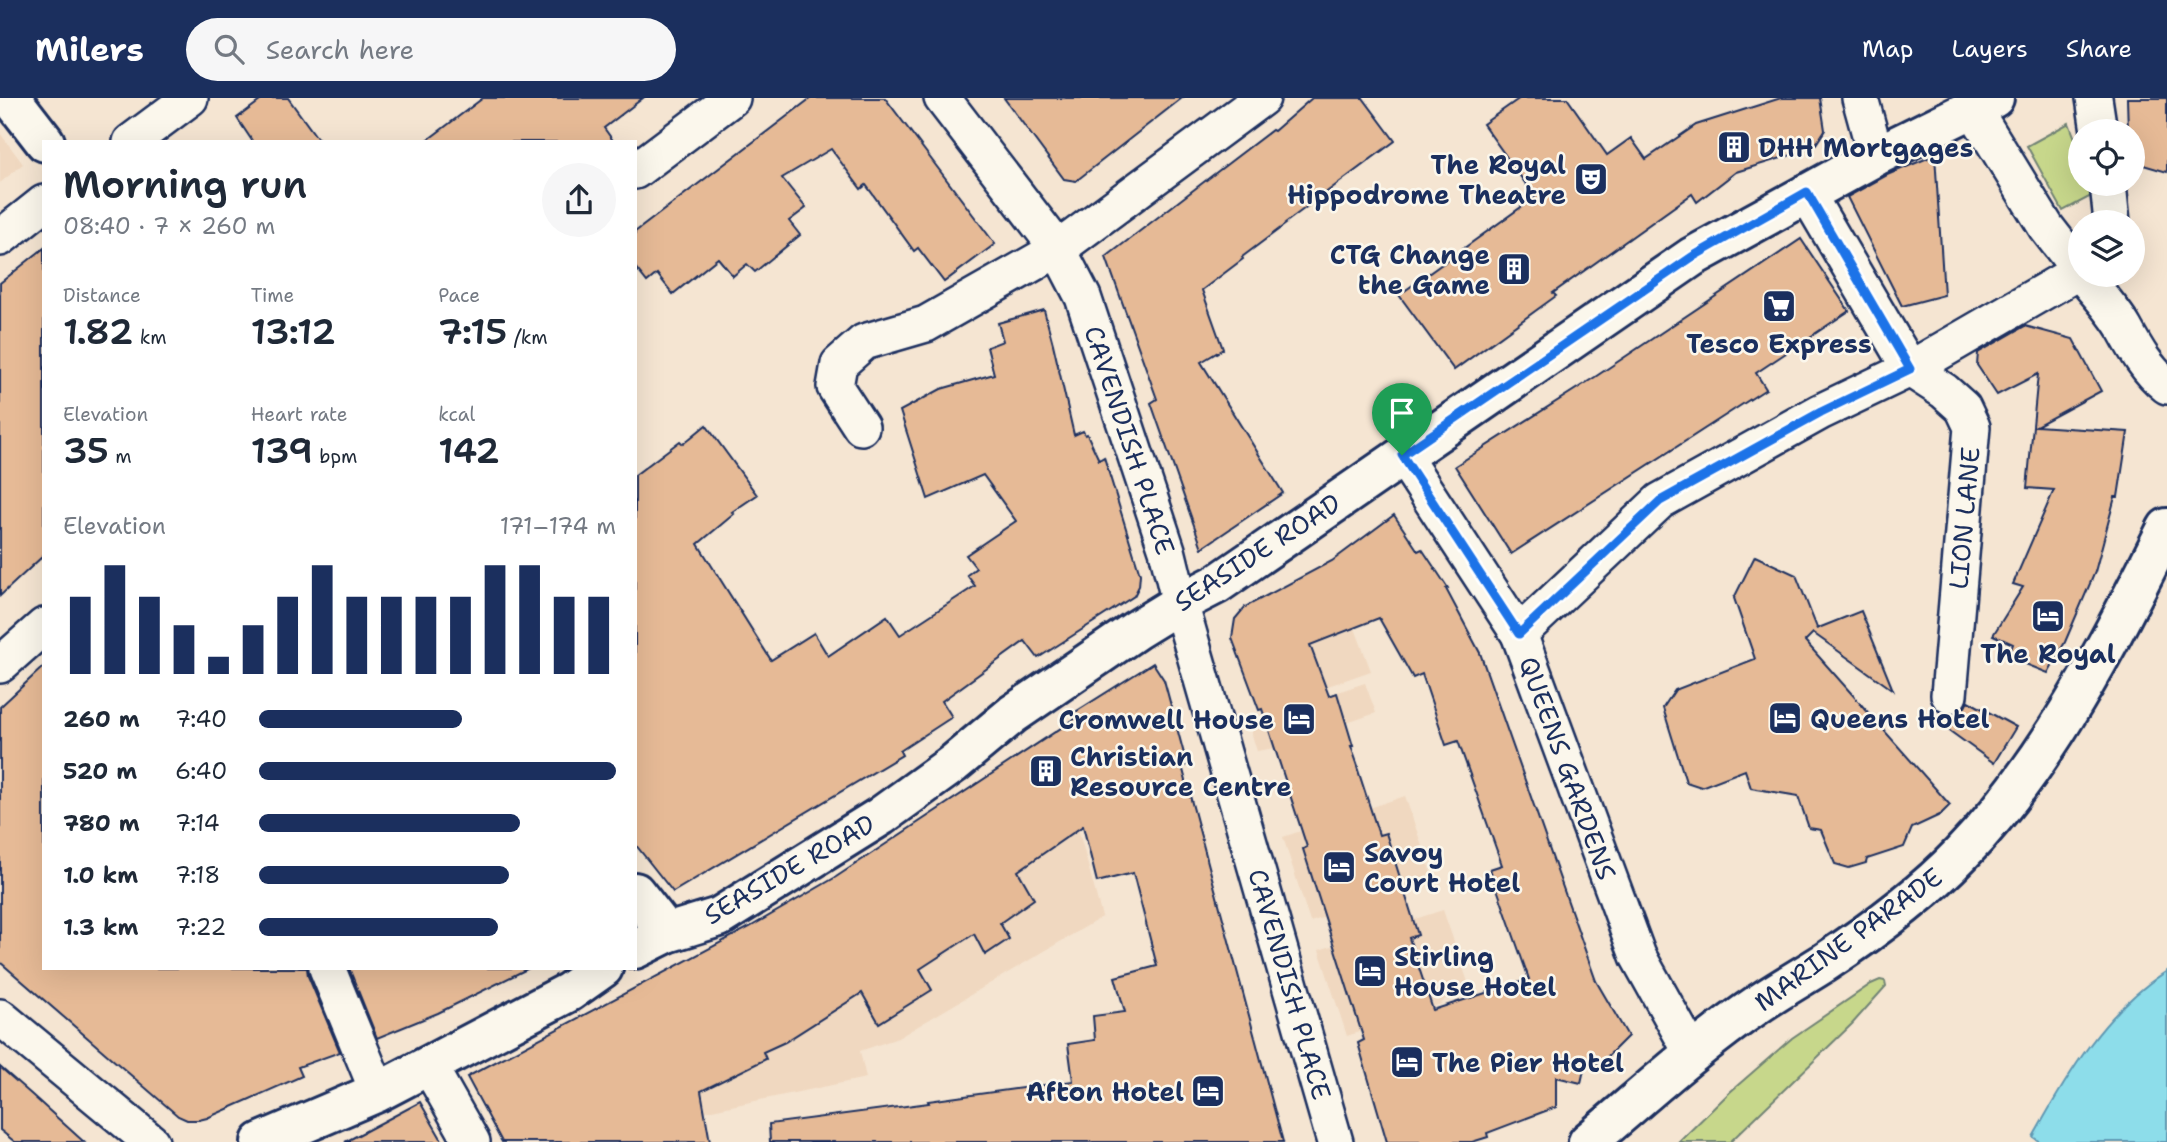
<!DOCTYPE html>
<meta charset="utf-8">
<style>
body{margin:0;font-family:"Shantell Sans",sans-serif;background:#f6f6f7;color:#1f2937;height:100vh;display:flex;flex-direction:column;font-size:26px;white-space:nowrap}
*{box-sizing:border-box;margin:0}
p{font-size:23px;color:#747a83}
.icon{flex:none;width:38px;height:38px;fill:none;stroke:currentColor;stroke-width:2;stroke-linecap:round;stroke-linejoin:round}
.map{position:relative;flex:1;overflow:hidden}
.details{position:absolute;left:42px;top:42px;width:595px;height:830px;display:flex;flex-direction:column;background:#fff;border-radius:0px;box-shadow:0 7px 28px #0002}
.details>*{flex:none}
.controls{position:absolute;left:2068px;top:21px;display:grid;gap:14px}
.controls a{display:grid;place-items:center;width:77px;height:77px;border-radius:50%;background:#fff;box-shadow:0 7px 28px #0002;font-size:35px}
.pin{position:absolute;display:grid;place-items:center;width:60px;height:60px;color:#fff;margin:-72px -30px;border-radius:50% 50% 50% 0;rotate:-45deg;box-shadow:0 0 7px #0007}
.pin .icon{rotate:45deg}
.round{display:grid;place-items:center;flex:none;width:74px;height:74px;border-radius:37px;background:#f6f6f7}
.summary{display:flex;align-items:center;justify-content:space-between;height:119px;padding:0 21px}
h1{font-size:38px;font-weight:600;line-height:52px}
.stats{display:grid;grid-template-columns:repeat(3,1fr);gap:10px;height:119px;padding:7px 21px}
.stats div{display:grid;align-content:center}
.stats b{font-size:35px;font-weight:600}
.stats small{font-size:19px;font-weight:400}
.stats p{font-size:19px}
.chart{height:196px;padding:14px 21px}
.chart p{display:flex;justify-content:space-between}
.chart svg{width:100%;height:126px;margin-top:7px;stroke:#1b2f5e;stroke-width:6}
ul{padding:0 21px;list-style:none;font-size:23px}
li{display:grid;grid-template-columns:112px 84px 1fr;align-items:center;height:52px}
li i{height:18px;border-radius:9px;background:#1b2f5e}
header{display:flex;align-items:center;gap:42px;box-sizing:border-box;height:98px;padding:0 35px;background:#1b2f5e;color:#fff}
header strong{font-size:33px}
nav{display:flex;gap:38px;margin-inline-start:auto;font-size:24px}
.search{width:490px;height:63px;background:#f6f6f7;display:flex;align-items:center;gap:18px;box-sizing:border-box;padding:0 24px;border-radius:38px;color:#747a83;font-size:26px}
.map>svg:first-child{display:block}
.built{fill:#f0d8c0}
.green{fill:#c7d78b;stroke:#718374;stroke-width:2}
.water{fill:#8dddea;stroke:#5f97b2;stroke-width:2}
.building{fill:#e6ba96;stroke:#1b2f5e;stroke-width:2;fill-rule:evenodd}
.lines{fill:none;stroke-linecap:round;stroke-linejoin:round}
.minor-casing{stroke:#1b2f5e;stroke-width:40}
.major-casing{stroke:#1b2f5e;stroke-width:44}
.minor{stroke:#fbf7ec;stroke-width:35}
.major{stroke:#fbf7ec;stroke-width:38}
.route-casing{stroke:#fff;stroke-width:14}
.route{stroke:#1a73e8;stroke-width:9}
.labels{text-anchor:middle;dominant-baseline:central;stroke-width:5;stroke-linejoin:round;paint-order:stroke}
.poi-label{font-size:26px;font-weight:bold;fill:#1b2f5e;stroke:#fbf7ec;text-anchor:start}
.street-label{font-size:26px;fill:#1b2f5e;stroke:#fbf7ec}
</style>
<header>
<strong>Milers</strong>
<div class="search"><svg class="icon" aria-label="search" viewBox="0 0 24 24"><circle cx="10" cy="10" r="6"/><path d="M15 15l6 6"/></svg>Search here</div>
<nav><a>Map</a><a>Layers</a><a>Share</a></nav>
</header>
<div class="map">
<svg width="2167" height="1044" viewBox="0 0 2167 1044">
<rect width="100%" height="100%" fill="#f5e5d2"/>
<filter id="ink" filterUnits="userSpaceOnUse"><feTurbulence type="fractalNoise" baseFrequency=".0143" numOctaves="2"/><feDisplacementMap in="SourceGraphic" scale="14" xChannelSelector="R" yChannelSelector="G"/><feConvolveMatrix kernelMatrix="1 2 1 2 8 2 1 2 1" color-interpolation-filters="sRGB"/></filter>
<g filter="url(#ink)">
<g class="built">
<path d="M 0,35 L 23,66 L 0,85 Z"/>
<path d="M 1332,463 L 1351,512 L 1353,525 L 1371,573 L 1259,612 L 1232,540 L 1235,521 L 1245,509 Z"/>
<path d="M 1153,565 L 1164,582 L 1182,646 L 1096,674 L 1071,704 L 1102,819 L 898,940 L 860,953 L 866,980 L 611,1033 L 502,1044 L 472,988 L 470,978 L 750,829 L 836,779 L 1075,620 L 1074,615 Z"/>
<path d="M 1365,585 L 1376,615 L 1274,650 L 1257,653 L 1248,624 Z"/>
<path d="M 1405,698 L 1434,784 L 1310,824 L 1283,739 Z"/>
<path d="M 1443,812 L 1468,884 L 1468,889 L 1448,898 L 1441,906 L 1347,938 L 1319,852 Z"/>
</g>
<g class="green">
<path d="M 2069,25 L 2081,56 L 2081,86 L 2092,86 L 2095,96 L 2063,113 L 2027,48 Z"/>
<path d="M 1880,882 L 1885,883 L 1886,888 L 1852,926 L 1730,1044 L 1679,1044 L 1730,994 L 1792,940 L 1871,886 Z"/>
</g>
<path class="water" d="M 2167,873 L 2167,1044 L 2040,1044 L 2033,1039 C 2068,976 2105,912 2167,873 Z"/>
<g class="building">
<path d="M 264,0 L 288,0 L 320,44 L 253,44 L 237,20 Z"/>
<path d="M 483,0 L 643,0 L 604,30 L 614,44 L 425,44 Z"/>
<path d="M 811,0 L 885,0 L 995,146 L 944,184 L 918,150 L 914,153 L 866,87 L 861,91 L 831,51 L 782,80 L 806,110 L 789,123 L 800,137 L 755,174 L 747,166 L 733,178 L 718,160 L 673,196 L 657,176 L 647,184 L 635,169 L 635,134 Z"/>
<path d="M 1004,0 L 1182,0 L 1076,83 L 1064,81 Z"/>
<path d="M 1312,0 L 1363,0 L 1395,43 L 1285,125 L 1286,126 L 1242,159 L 1243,161 L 1202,192 L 1223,251 L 1201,264 L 1283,395 L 1202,450 L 1151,305 L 1157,301 L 1106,159 L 1209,80 L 1272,32 L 1274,33 Z"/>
<path d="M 1520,0 L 1567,0 L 1607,57 L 1631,40 L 1646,61 L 1696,27 L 1781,0 L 1820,0 L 1825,32 L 1816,46 L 1788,58 L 1736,74 L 1697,104 L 1692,96 L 1553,195 L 1556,198 L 1454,272 L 1399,197 L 1535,99 L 1483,26 Z"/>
<path d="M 2127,0 L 2167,0 L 2167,74 L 2133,64 L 2133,33 L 2128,33 Z"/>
<path d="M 1935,57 L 1944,197 L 1902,208 L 1847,99 L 1887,77 Z"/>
<path d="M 1801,141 L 1849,213 L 1756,275 L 1766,291 L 1511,456 L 1455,368 L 1595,279 Z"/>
<path d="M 44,150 L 44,457 L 0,498 L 0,185 Z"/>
<path d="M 1044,212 L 1053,246 L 1074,337 L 1083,333 L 1085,337 L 1087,336 L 1099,362 L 1104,359 L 1140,476 L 1139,488 L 1134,498 L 1038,560 L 1025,543 L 942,603 L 952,619 L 900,653 L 902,657 L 673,794 L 635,746 L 635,377 L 680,343 L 683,346 L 706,327 L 757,397 L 732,414 L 734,416 L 698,446 L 771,562 L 814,535 L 828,558 L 887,518 L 900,537 L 975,488 L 967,477 L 976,470 L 966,457 L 1016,423 L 983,377 L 928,401 L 900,313 L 941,291 L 994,276 L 987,249 L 1003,243 L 998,225 Z"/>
<path d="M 2025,228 L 2073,241 L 2101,293 L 2036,328 L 2128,334 L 2118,399 L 2115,399 L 2095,474 L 2065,544 L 2048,575 L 2008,559 L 2013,546 L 1993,537 L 2023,489 L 2013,486 L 2054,392 L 2027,390 L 2038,276 L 1997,297 L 1977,267 L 1978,255 Z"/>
<path d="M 1394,417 L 1418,453 L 1422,451 L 1448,490 L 1446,491 L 1480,555 L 1596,883 L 1628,938 L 1602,964 L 1585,967 L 1581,985 L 1556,979 L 1556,1009 L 1487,1035 L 1488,1039 L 1472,1044 L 1387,1044 L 1358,945 L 1364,942 L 1303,751 L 1307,749 L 1262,611 L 1259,612 L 1232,540 L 1235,521 L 1245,509 L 1332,463 ZM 1379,520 L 1413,580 L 1422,576 L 1446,647 L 1458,643 L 1502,767 L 1490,771 L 1529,881 L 1433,912 L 1409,840 L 1418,837 L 1386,735 L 1379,737 L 1357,669 L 1358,668 L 1351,648 L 1353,648 L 1337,595 L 1329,598 L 1310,547 Z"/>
<path d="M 1755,458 L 1796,477 L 1817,530 L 1816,531 L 1861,513 L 1893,592 L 1813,535 L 1805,543 L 1950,707 L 1942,715 L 1942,716 L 1912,730 L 1904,749 L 1867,761 L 1866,765 L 1849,770 L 1835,766 L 1821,732 L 1809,730 L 1798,698 L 1751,690 L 1745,672 L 1701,689 L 1686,684 L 1663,610 L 1675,592 L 1755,561 L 1734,500 Z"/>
<path d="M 1153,565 L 1164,582 L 1187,667 L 1182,668 L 1283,1044 L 770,1044 L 769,1026 L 929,1005 L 928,1003 L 1073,983 L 1068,946 L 1095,942 L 1093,918 L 1125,914 L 1115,879 L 1157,868 L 1133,775 L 1097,784 L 1083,728 L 1018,773 L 1034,801 L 1000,825 L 1009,841 L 985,857 L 974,836 L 920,871 L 932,892 L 879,925 L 862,895 L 785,944 L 763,954 L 766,961 L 701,993 L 710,1044 L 502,1044 L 467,979 L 750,829 L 836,779 L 1076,620 L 1074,615 Z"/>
<path d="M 44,568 L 44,870 L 307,870 L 308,878 L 340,954 L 298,969 L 302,978 L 207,1020 L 199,1022 L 187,1022 L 178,1018 L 0,864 L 0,609 Z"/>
<path d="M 1968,603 L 2016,629 L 1994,665 L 1947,631 L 1954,616 L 1965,609 Z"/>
<path d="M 349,870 L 529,870 L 438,915 L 377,940 Z"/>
<path d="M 0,969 L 32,997 L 84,1044 L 15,1044 L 0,1032 Z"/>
<path d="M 420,1004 L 443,1044 L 345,1044 L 394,1018 Z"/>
</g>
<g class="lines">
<g class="minor-casing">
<g id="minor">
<path d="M 942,0 L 1058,151 L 1083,199 L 1167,452 L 1180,505 L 1335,1044"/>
<path d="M 1860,0 L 1876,58"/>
<path d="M 2094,0 L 2099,33"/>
<path d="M 1973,10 L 2046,129 L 2081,174"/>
<path d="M 131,44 L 190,0"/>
<path d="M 635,73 L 732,0"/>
<path d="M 2108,86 L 2112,124"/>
<path d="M 1806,94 L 1910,271 L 1944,293 L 1963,310 L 1972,329 L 1949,597"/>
<path d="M 0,140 L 44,105"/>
<path d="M 2083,177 C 2096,194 2113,211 2124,230 C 2136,252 2147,272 2167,288"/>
<path d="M 861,329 L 835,289 L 839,266 L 864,244 L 926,226 L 1058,151 L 1262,0"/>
<path d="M 1402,357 L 1519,536 L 1638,858 L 1693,957"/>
<path d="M 1519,536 L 1660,403 L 1820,314 L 1910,271 L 2081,172"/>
<path d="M 0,567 L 44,528"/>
<path d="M 327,870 L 378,994"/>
<path d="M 0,919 L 151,1044"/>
<path d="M 429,968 L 472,1044"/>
</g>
</g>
<g class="major-casing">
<g id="major">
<path d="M 11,0 L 45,44"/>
<path d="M 635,794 L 667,835"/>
<path d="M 635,851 L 667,835 L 719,819 L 881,718 L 953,666 L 1013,616 L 1136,532 L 1180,505 L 1217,486 L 1692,159 L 1876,58 L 1994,0"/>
<path d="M 261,1044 L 378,994 L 569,894 L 603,870"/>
<path d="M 1588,1044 C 1643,998 1698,947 1757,907 C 1779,892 1802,879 1824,865 C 1871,834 1922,797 1961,756 C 2050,664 2110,543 2167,430"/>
</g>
</g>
<use href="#minor" class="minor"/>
<use href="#major" class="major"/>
</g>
</g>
<g class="lines" filter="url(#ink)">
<g class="route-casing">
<path id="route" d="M 1807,94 L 1910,271 L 1821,314 L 1660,403 L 1519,536 L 1402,357 L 1692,159 Z"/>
</g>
<use href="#route" class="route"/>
</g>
<defs>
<g id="building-square" transform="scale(1.75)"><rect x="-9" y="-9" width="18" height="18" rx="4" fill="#1b2f5e" stroke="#fbf7ec"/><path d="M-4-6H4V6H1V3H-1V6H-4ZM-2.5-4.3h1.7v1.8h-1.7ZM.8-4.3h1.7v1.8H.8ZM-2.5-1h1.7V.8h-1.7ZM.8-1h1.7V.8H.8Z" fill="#fff"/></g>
<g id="theatre-square" transform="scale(1.75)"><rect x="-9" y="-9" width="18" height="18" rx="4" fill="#1b2f5e" stroke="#fbf7ec"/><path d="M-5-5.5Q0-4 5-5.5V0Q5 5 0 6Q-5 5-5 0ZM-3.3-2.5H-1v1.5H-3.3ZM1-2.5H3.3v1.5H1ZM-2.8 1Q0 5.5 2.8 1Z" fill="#fff"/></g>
<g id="supermarket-square" transform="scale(1.75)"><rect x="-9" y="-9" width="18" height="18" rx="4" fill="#1b2f5e" stroke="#fbf7ec"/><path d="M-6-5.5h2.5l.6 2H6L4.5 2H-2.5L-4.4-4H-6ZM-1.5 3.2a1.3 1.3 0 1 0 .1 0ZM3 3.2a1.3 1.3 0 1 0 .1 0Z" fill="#fff"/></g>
<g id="hotel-square" transform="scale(1.75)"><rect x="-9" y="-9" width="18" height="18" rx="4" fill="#1b2f5e" stroke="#fbf7ec"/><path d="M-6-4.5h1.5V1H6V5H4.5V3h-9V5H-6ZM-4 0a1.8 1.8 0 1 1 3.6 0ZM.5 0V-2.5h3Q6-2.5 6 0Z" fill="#fff"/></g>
</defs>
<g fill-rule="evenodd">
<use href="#building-square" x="1734" y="49"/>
<use href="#theatre-square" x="1591" y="81"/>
<use href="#building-square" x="1514" y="171"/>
<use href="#supermarket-square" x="1779" y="208"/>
<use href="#hotel-square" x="2048" y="518"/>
<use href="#hotel-square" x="1785" y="620"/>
<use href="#hotel-square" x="1299" y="621"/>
<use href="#building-square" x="1046" y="673"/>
<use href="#hotel-square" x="1339" y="769"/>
<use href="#hotel-square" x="1370" y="873"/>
<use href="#hotel-square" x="1407" y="964"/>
<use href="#hotel-square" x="1208" y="993"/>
</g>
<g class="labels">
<g class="poi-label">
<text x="1758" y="49">DHH Mortgages</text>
<text x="1566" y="66" text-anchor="end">The Royal<tspan x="1566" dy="30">Hippodrome Theatre</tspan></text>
<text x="1490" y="156" text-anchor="end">CTG Change<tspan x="1490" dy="30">the Game</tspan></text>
<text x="1779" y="245" text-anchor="middle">Tesco Express</text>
<text x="2048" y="555" text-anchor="middle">The Royal</text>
<text x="1810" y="620">Queens Hotel</text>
<text x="1274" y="621" text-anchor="end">Cromwell House</text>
<text x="1070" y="658">Christian<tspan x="1070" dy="30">Resource Centre</tspan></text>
<text x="1364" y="754">Savoy<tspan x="1364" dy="30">Court Hotel</tspan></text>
<text x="1394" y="858">Stirling<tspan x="1394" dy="30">House Hotel</tspan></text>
<text x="1432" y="964">The Pier Hotel</text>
<text x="1184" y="993" text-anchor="end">Afton Hotel</text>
</g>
<g class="street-label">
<text transform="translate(1130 342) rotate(72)">CAVENDISH PLACE</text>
<text transform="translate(1964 420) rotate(-85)">LION LANE</text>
<text transform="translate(1257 454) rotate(-33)">SEASIDE ROAD</text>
<text transform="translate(1568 670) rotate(70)">QUEENS GARDENS</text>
<text transform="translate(789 771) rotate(-30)">SEASIDE ROAD</text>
<text transform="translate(1848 841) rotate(-36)">MARINE PARADE</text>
<text transform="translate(1290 886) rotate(74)">CAVENDISH PLACE</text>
</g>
</g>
</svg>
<div class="controls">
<a><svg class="icon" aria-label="locate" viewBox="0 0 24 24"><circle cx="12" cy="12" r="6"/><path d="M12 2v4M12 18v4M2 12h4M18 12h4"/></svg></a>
<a><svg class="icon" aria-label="layers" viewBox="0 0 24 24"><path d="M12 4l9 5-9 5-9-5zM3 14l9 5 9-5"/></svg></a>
</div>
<div class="pin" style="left:1402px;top:357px;background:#1e9e55"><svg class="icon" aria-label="arrive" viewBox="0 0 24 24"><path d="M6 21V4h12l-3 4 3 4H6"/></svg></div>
<section class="details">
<div class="summary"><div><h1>Morning run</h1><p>08:40 · 7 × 260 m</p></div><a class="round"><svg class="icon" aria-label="share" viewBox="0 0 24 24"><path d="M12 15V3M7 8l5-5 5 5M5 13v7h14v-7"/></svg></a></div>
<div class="stats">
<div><p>Distance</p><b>1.82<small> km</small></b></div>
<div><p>Time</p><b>13:12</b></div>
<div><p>Pace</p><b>7:15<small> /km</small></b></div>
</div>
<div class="stats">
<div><p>Elevation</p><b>35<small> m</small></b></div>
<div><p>Heart rate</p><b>139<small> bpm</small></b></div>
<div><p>kcal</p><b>142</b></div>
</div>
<div class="chart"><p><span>Elevation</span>171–174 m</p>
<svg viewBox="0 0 160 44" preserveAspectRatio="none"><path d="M5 44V17M15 44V6M25 44V17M35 44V27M45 44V38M55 44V27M65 44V17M75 44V6M85 44V17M95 44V17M105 44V17M115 44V17M125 44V6M135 44V6M145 44V17M155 44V17"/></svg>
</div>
<ul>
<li><b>260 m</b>7:40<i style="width:57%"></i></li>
<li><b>520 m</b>6:40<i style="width:100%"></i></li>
<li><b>780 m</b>7:14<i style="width:73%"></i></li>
<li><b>1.0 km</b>7:18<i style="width:70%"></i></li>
<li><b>1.3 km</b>7:22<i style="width:67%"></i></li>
</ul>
</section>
</div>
